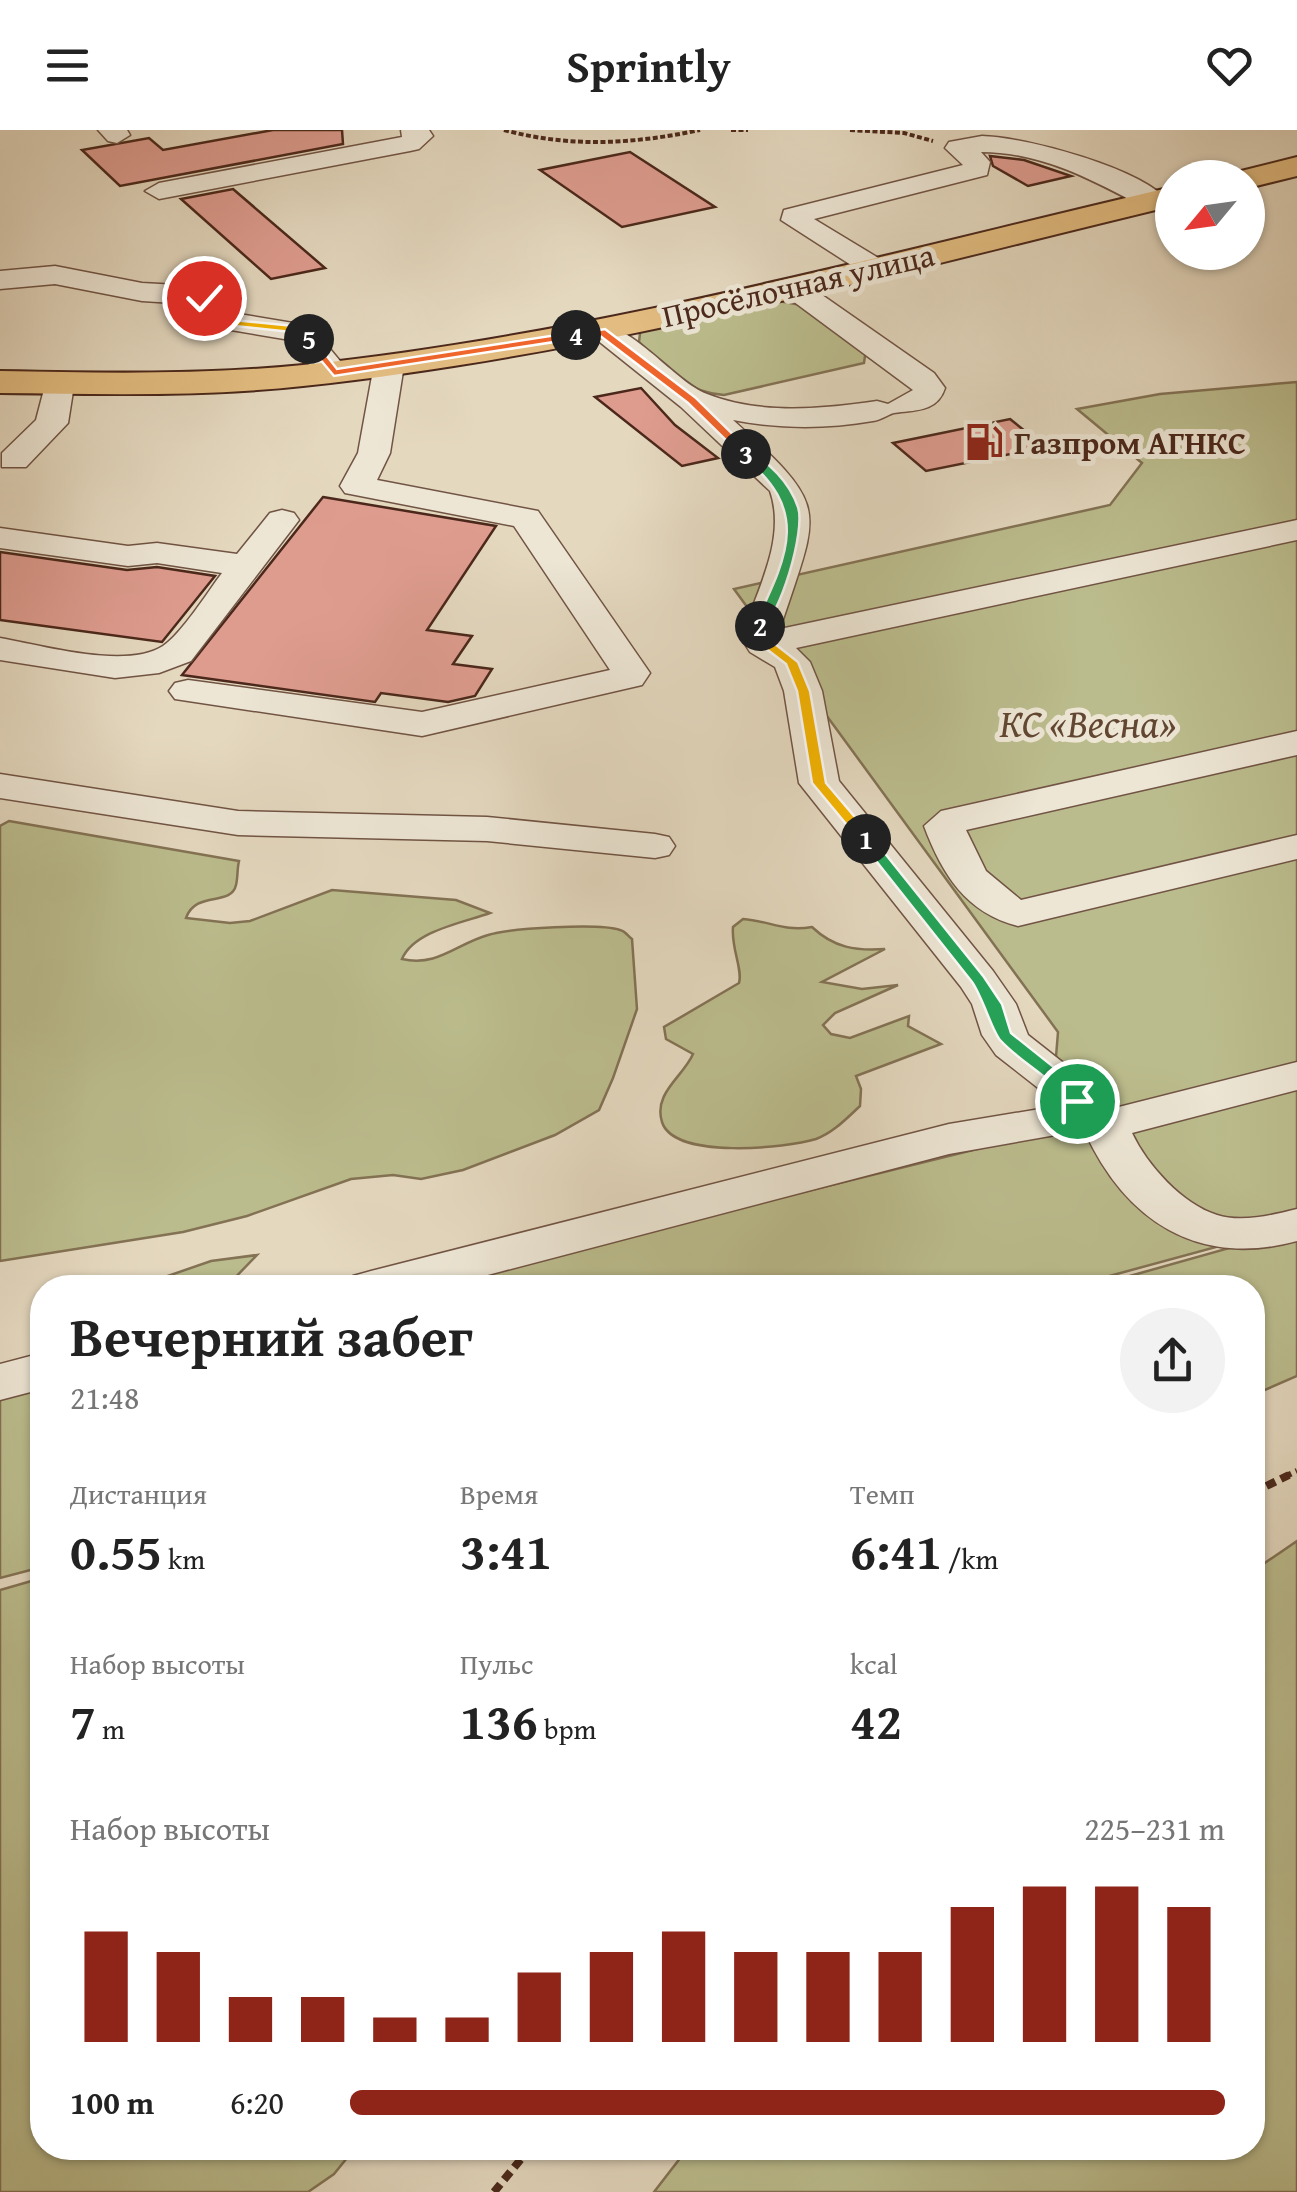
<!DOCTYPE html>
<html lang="ru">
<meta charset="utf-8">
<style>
body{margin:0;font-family:"Gentium Book Plus",serif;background:#f2f2f2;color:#222;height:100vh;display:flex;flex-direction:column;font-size:38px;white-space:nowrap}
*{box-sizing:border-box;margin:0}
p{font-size:32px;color:#767676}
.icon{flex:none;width:55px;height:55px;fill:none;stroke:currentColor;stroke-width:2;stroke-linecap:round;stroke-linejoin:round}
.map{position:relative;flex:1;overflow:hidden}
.drawer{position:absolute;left:30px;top:1145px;width:1235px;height:885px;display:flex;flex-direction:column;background:#fff;border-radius:40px;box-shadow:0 2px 8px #0004}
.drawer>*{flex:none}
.needle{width:65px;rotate:241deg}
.controls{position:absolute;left:1155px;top:30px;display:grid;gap:20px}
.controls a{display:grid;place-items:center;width:110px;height:110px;border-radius:50%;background:#fff;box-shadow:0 2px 8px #0004;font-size:50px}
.pin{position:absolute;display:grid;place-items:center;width:85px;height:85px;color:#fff;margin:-42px;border:5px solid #fff;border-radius:50%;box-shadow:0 2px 10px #0007}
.km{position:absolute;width:50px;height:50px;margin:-25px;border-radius:50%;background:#222;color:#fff;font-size:28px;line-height:50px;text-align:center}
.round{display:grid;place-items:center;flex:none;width:105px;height:105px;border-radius:52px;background:#f2f2f2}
.headline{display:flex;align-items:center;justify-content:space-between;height:170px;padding:0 40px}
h1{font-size:55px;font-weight:700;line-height:75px}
.stats{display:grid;grid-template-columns:repeat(3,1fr);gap:15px;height:170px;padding:10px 40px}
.stats div{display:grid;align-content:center}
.stats b{font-size:50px;font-weight:700}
.stats small{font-size:28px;font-weight:400}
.stats p{font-size:28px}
.chart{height:280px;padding:20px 40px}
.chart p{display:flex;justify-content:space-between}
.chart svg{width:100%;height:180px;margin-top:10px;stroke:#8f2418;stroke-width:6}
ul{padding:0 40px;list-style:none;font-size:32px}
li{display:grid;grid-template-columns:160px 120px 1fr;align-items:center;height:75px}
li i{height:25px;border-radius:12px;background:#8f2418}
header{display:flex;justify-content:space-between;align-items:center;height:130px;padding:0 40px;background:#fff;font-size:45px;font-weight:700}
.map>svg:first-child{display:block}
.green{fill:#bbbc8d;stroke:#837254;stroke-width:2.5}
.building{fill:#de9c8f;stroke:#4b281b;stroke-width:2.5}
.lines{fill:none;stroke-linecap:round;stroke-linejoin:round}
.minor-casing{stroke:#715444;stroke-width:3}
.major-casing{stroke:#4b281b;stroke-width:4}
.path-far2{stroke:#4b281b;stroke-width:4;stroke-dasharray:5 2.5;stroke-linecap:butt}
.path-far1{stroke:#4b281b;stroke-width:6;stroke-dasharray:8 5;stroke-linecap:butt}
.path{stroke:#4b281b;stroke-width:8;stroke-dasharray:10 6;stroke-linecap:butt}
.minor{fill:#ede6d5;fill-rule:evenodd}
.major{fill:#e2bc80;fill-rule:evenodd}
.split-1{fill:#22a559;stroke:#fff;stroke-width:2.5}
.split-2{fill:#f5b400;stroke:#fff;stroke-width:2.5}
.split-3{fill:#22a559;stroke:#fff;stroke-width:2.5}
.split-4{fill:#f0652b;stroke:#fff;stroke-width:2.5}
.split-5{fill:#f0652b;stroke:#fff;stroke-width:2.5}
.split-6{fill:#f5b400;stroke:#fff;stroke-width:2.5}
.labels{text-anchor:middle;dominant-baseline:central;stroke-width:10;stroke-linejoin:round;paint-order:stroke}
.far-street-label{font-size:32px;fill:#4b281b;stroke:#ede6d5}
.far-poi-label{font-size:32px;font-weight:bold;fill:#4b281b;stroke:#ede6d5;text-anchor:start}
.park-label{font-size:40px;font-style:italic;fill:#614632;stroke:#ede6d5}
</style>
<header><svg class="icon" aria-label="menu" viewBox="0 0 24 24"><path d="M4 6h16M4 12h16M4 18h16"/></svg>Sprintly<svg class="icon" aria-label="heart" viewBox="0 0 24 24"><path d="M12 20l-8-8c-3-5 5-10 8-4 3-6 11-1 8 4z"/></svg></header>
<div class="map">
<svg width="1297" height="2062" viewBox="0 0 1297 2062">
<rect width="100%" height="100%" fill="#e4d8bf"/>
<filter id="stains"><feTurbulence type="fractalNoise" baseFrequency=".002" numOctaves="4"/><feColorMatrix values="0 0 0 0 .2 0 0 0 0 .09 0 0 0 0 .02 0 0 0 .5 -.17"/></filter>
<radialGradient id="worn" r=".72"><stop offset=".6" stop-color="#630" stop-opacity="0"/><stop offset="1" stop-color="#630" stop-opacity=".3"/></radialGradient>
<g class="green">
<path d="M 767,169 L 807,176 L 866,219 L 864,233 L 724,265 C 684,262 666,239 639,212 L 640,203 L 648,196 Z"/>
<path d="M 1297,252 L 1297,1095 L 1069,1157 L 415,1158 L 1050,1001 L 1058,902 L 734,459 L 1110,375 L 1142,333 L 1077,279 L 1160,264 Z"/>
<path d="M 9,691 L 239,731 C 237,739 238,747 236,755 C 231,777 196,760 186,788 L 230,793 L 250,791 L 332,760 L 456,770 L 490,783 C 462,793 414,801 402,829 C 438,837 456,814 488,805 C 510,798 600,793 620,800 C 625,801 628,806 632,809 L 637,879 L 613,948 L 599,980 L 555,1005 L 463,1040 L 421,1049 L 393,1045 L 351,1049 L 247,1086 L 183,1102 L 0,1131 L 0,696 Z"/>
<path d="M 743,789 C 770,791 784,802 812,797 C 834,818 856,821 885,819 L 822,852 L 862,859 L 898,855 L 835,883 L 823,895 L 831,904 L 850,908 L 909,886 L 908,896 L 941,914 L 856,946 L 861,959 L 860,976 C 847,988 833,1003 816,1009 C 787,1018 674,1030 662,992 C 653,963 683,947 693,924 L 666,909 L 664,897 L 739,853 C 743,840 731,818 733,797 Z"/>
<path d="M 1297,1099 L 1297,1246 L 1253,1265 L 1252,1158 L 1087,1158 Z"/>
<path d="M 257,1125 L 226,1157 L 136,1157 L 211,1131 Z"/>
<path d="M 42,1249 L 42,1437 L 0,1448 L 0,1260 Z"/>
<path d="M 1297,1411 L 1297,2062 L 654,2062 L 688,2018 L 1252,2018 L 1253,1441 Z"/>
<path d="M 42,1448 L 42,2018 L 355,2018 L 334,2044 L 308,2062 L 0,2062 L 0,1460 Z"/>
</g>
<g class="building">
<path d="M 273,0 L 342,0 L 343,14 L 120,56 L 82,20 L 149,8 L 163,20 Z"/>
<path d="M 630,22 L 715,77 L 622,97 L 540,40 Z"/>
<path d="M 990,26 L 1024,30 L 1071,46 L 1028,56 L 993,36 Z"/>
<path d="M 233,59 L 325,138 L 271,149 L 181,69 Z"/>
<path d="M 641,258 L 675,295 L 718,328 L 682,336 L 595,267 Z"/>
<path d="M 1010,289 L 1045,317 L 926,341 L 893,313 Z"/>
<path d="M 323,367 L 496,396 L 427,500 L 472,506 L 453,534 L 492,539 L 475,566 L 448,572 L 381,563 L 375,572 L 182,545 Z"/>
<path d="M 0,422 L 127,440 L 157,437 L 215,446 L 162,512 L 0,490 Z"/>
</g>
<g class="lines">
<g class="minor-casing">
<g id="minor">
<path d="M 98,0 L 127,0 L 130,5 L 117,13 L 108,11 Z"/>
<path d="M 401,0 L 429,0 L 433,6 L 419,19 L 410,21 L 159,69 L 145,61 L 159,53 L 402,7 Z"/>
<path d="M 982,6 C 1025,7 1142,38 1169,72 L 1155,80 L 1145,78 C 1093,50 1041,22 981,22 L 990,32 L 987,45 L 814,89 L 885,132 L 889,138 L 885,144 L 865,144 L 781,90 L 784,80 L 963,35 L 945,18 L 949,12 Z"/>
<path d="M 55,136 L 142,153 L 196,156 L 219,165 L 239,184 L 311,196 L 350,243 L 345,250 C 318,256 306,228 290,210 L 219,198 L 190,174 L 142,171 L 55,154 L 0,159 L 0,141 Z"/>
<path d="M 792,148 L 802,151 L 934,243 L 945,258 C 937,283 913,280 894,283 C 889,284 881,290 873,291 C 827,299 779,299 733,290 C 832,380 820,376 780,499 L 1297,390 L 1297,410 L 796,518 L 810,532 L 822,561 L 839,651 L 993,841 L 1016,874 L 1028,905 L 1089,953 L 1096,963 L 1099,982 L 1297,932 L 1297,960 L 1132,1003 C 1147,1035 1182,1074 1217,1085 C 1241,1093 1273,1085 1297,1079 L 1297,1111 C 1198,1138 1125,1091 1084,1000 L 949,1024 L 438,1158 L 346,1158 L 353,1146 L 371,1141 L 949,994 L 1052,977 L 1051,968 L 996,925 L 982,905 L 972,874 L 961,857 L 799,653 L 784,561 L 775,537 L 750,522 L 741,508 C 756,462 787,409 770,361 L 681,277 L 586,201 L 590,195 C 627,186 673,251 707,264 C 759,285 823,279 877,271 L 888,274 L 913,260 L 782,163 L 777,157 L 782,151 Z"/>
<path d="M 389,226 L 400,228 L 404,235 L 390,323 L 377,350 L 538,381 L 650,543 L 642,555 L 422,606 L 175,569 L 169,561 L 175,553 L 188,550 L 422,582 L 610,540 L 514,396 L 345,363 L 340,356 L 358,323 L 374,235 L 378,228 Z"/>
<path d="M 58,246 L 69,248 L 74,255 L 68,293 L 26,337 L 2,337 L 2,323 L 36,290 L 47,248 Z"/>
<path d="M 282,380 L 294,383 L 299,390 L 191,531 L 159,543 L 115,548 L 0,530 L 0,508 C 41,515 126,540 163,516 C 182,503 207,463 222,443 L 157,433 L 128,436 L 0,418 L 0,398 L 128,416 L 157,413 L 237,424 L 270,383 Z"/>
<path d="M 1297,601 L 1297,625 L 966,700 L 986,741 L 1021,770 L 1297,705 L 1297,729 L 1018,796 C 966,783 942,744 924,696 L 941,681 Z"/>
<path d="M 0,644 L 238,681 L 487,687 L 655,704 L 669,707 L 675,716 L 669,725 L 655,728 L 487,711 L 238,705 L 0,668 Z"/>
<path d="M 42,1223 L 42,1259 L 0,1270 L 0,1234 Z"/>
</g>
</g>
<g class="major-casing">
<g id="major">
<path d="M 1297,27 L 1297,46 L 1248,58 L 1248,48 L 1233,48 L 1237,42 Z"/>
<path d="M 1172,57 L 1172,76 C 885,145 598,225 303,256 C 203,267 101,264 0,263 L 0,241 C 101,243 203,245 303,235 C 597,204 885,124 1172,57 Z"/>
</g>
</g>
<g class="path-far2">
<path d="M 504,0 C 571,18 633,14 700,0"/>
<path d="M 731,0 L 748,0"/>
<path d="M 850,0 L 904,3 L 933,11"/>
<path d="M 1183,47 L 1220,41"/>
</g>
<path class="path-far1" d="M 1284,1347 L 1297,1341"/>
<g class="path">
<path d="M 1252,1363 L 1289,1345"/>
<path d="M 494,2062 L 530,2018"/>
</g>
<use href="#minor" class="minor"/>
<use href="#major" class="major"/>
</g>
<path class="split-1" d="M 861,706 L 871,706 L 984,847 L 1002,874 L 1011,903 L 1070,950 L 1085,971 L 1083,974 L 1071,974 C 1052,947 1022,934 1000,910 C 992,901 983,868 972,852 L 861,712 Z"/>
<path class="split-2" d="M 756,494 L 764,494 L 765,506 L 798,532 L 810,561 L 826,653 L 871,706 L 871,712 L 861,712 L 812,653 L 797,561 L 786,534 L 752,508 Z"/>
<path class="split-3" d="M 746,320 C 769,331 790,353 798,377 C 806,400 780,488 760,500 L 754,496 C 787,426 812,381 742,326 Z"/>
<path class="split-4" d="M 605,199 L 696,268 L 750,321 L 750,326 L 742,326 L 688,273 L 599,205 L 576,208 L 571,205 Z"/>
<path class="split-5" d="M 576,202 L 580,208 L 334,246 L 303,209 L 312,207 L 337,239 Z"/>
<path class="split-6" d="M 200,166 L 208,166 L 233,190 L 294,196 L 314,209 L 309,212 L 291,202 L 226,195 Z"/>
<defs>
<g id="fuel-bare" transform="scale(3)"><path d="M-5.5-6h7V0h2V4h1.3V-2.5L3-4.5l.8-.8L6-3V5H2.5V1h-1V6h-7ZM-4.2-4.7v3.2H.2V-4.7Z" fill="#8f2418" stroke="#ede6d5" stroke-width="2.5" paint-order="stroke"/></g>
</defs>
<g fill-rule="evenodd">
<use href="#fuel-bare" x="984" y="312"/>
</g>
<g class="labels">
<g class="far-street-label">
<text transform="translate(798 155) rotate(-13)">Просёлочная улица</text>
</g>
<g class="far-poi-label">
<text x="1014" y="312">Газпром АГНКС</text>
</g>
<g class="park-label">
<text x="1088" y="592">КС «Весна»</text>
</g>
</g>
<rect width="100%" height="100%" filter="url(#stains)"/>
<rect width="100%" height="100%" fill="url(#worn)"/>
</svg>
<div class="controls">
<a><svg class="needle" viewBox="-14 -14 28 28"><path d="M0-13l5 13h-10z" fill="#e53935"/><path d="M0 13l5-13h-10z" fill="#767676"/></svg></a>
</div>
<div class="pin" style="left:1077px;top:971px;background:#1e9e55"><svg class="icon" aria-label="arrive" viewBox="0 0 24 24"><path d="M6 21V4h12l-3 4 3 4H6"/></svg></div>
<div class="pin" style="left:204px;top:168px;background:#d93025"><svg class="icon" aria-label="check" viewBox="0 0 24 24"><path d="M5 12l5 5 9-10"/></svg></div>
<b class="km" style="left:866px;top:709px">1</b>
<b class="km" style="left:760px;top:496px">2</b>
<b class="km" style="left:746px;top:324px">3</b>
<b class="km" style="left:576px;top:205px">4</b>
<b class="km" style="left:309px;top:209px">5</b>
<section class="drawer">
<div class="headline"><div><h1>Вечерний забег</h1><p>21:48</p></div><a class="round"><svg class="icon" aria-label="share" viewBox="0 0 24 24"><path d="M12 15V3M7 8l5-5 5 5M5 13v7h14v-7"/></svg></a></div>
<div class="stats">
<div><p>Дистанция</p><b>0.55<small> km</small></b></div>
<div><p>Время</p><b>3:41</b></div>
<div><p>Темп</p><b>6:41<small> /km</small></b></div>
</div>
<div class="stats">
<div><p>Набор высоты</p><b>7<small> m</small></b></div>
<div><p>Пульс</p><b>136<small> bpm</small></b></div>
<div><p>kcal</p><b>42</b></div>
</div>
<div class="chart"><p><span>Набор высоты</span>225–231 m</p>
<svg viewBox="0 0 160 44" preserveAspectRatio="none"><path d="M5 44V17M15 44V22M25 44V33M35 44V33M45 44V38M55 44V38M65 44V27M75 44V22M85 44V17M95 44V22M105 44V22M115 44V22M125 44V11M135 44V6M145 44V6M155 44V11"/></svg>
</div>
<ul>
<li><b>100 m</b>6:20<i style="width:100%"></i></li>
</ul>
</section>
</div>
